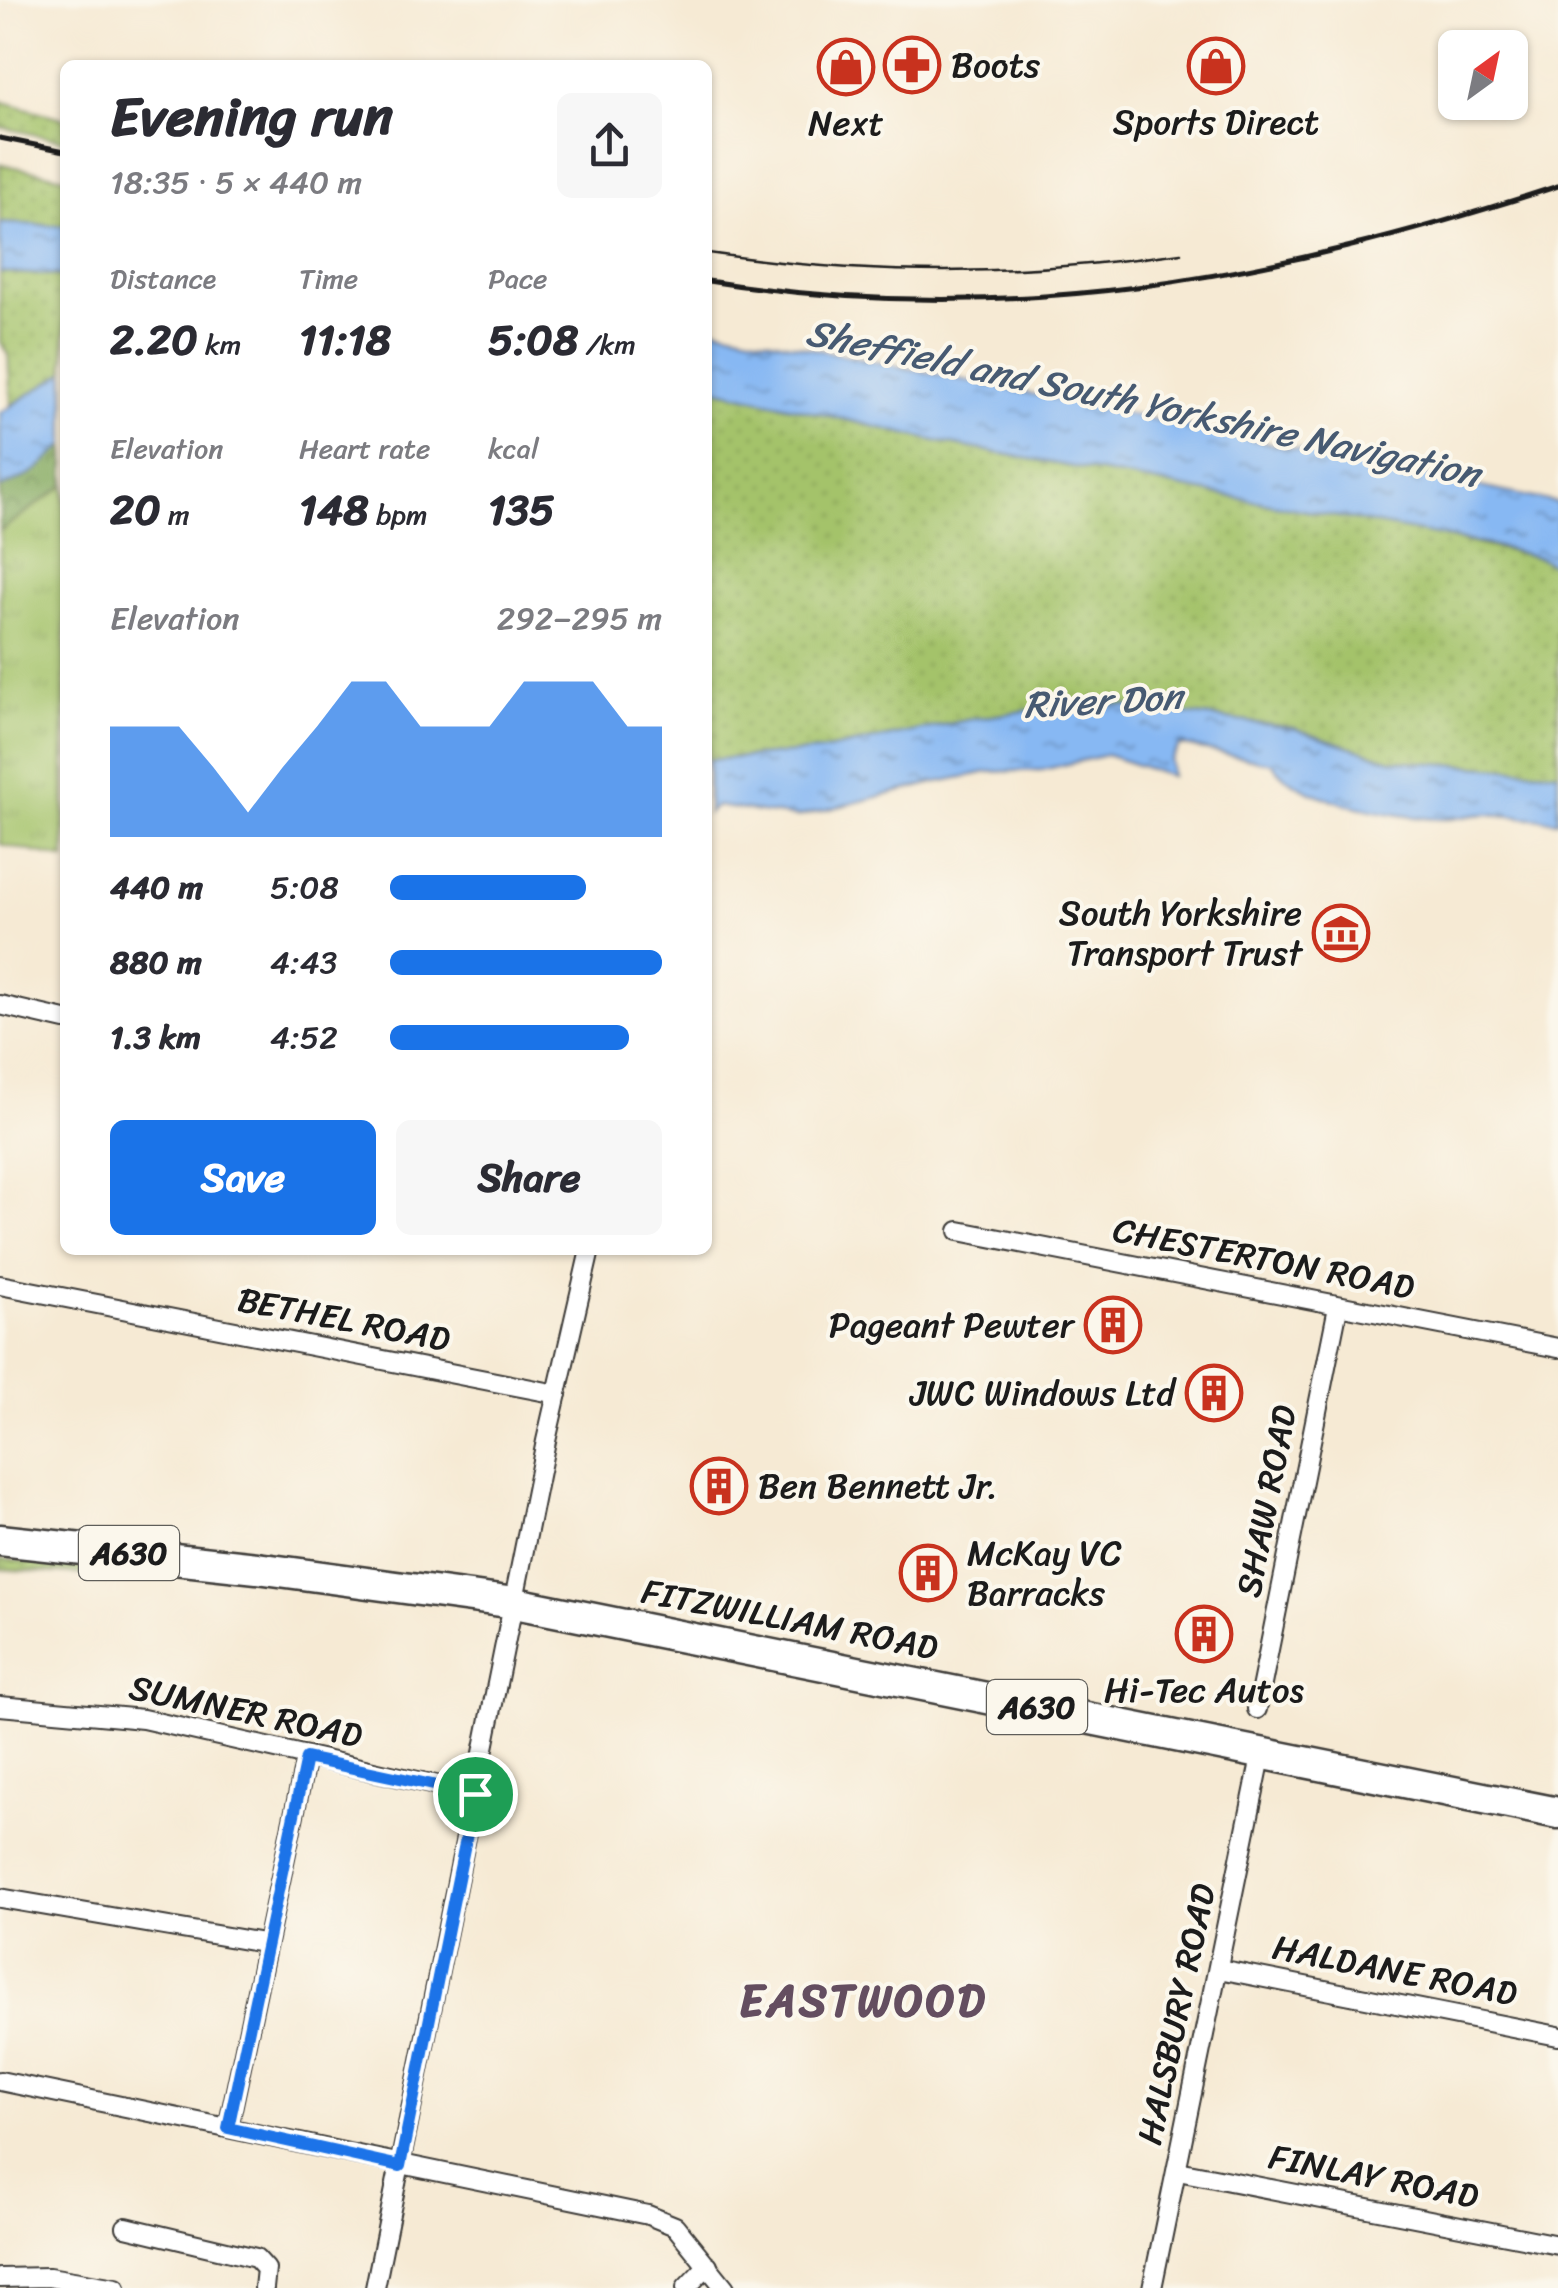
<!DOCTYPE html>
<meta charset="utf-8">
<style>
body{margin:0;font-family:Sriracha,sans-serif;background:#f7f7f7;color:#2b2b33;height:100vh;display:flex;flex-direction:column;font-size:38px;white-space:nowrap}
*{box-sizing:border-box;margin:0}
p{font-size:32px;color:#7c7c81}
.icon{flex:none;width:55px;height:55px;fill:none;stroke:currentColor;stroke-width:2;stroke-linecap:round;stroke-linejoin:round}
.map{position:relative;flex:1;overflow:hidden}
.drawer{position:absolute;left:60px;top:60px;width:652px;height:1195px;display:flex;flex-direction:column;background:#fff;border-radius:15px;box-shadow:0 2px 8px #0004}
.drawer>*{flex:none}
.needle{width:65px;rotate:33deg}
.fabs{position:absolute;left:1438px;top:30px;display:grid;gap:20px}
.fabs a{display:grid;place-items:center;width:90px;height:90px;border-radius:15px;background:#fff;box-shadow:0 2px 8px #0004;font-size:50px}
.pin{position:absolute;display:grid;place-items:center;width:85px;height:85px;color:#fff;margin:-42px;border:5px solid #fff;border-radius:50%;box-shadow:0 2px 10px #0007}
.round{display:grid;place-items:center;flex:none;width:105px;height:105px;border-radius:15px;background:#f7f7f7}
.head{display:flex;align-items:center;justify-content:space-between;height:170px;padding:0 50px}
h1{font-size:55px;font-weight:700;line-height:75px}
.figures{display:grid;grid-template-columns:repeat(3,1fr);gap:15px;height:170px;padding:10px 50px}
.figures div{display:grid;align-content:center}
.figures b{font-size:42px;font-weight:700}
.figures small{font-size:28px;font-weight:400}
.figures p{font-size:28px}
.chart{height:280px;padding:20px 50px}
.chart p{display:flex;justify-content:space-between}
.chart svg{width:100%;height:180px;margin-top:10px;fill:#1a73e8;opacity:.7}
.cta{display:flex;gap:20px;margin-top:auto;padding:20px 50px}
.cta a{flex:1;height:115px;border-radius:15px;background:#1a73e8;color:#fff;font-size:40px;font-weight:700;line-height:115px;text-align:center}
.cta a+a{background:#f7f7f7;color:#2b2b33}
ul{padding:0 50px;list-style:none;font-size:32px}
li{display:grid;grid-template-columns:160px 120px 1fr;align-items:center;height:75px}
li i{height:25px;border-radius:12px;background:#1a73e8}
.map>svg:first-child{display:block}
.grass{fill:url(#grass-dots);stroke:#607044;stroke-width:2.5}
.forest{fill:url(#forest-crowns);stroke:#50623e;stroke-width:2.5}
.park{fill:url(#park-tufts);stroke:#607044;stroke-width:2.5}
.water{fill:url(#water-ripples);stroke:#526a88;stroke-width:2.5}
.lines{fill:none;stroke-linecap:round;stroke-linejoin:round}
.minor-casing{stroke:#3d3b38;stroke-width:22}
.primary-casing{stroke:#3d3b38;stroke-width:35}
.minor{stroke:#fff;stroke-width:18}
.primary{stroke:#fff;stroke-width:30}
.tram{stroke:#1c1c1c;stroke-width:2.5}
.rail{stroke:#1c1c1c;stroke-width:5}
.route-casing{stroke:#fff;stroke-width:20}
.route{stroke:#1a73e8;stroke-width:12}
.labels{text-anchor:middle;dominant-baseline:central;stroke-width:8;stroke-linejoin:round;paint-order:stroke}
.shield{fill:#fbf7ec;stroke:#5f5e5a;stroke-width:2.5}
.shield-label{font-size:32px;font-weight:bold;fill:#1c1c1c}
.poi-label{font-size:35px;fill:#1c1c1c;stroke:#fbf7ec;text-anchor:start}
.street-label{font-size:35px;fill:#1c1c1c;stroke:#fbf7ec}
.water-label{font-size:38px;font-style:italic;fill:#475a72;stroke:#fbf7ec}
.district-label{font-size:45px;font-weight:bold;letter-spacing:2.5px;fill:#644e60;stroke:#fbf7ec}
</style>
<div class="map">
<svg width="1558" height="2288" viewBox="0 0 1558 2288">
<defs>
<pattern id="grass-dots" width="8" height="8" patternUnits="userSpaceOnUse" patternTransform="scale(2.5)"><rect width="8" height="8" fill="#a4c36b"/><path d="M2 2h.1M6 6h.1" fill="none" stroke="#8da75c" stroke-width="1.8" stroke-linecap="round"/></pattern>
<pattern id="forest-crowns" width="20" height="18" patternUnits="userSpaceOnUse" patternTransform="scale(2.5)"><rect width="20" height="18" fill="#83a95f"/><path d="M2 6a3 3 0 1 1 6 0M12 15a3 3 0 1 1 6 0" fill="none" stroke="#6a894e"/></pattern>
<pattern id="park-tufts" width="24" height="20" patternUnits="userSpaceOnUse" patternTransform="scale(2.5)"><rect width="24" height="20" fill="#a4c36b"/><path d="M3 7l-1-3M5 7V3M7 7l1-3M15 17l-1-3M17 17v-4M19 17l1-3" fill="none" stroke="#8da75c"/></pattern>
<pattern id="water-ripples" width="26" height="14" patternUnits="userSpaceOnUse" patternTransform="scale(2.5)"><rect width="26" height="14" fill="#87b8f3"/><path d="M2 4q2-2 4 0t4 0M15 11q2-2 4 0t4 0" fill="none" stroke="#6e95c4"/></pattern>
</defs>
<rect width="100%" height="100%" fill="#fbf7ec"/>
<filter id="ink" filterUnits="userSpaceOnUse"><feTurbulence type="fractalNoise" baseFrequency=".01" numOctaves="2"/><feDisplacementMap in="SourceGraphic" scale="20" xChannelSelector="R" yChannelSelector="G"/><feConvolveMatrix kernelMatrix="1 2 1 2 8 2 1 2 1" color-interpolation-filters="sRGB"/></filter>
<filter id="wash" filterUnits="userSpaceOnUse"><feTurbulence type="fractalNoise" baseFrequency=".0048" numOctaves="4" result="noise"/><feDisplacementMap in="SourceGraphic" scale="40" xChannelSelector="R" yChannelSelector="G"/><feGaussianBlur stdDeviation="2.25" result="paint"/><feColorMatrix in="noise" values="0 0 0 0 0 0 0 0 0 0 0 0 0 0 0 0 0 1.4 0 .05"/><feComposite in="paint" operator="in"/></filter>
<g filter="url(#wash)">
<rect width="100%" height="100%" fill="#f6ead4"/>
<g class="grass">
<path d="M 0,101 L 65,119 L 65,141 L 0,127 Z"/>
<path d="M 0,164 L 65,177 L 65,226 L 0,223 Z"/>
<path d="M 0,272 L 65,276 L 65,372 L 11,405 L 8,354 L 0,342 Z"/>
<path d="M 708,387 L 940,442 L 1390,525 L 1541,558 L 1558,568 L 1558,772 L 1391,760 L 1293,728 L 1089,701 L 972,719 L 822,751 L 708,760 Z"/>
<path d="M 0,1559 L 113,1570 L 112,1576 L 0,1569 Z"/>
</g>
<path class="forest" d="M 65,445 L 65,485 L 0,531 L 0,488 L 32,474 Z"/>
<path class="park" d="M 65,485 L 65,859 L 0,844 L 0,531 Z"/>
<g class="water">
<path d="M 0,223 L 65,226 L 65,276 L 0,272 Z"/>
<path d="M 708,327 L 1558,503 L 1558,568 L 1540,558 L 1494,546 L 940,442 L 708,387 Z"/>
<path d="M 65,372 L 65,445 L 32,474 L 0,488 L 0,413 Z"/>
<path d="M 1089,701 L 1293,728 L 1391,760 L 1558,772 L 1558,821 C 1535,818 1512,816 1489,814 C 1473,813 1458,820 1443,819 C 1399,818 1295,801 1272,763 L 1180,745 L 1170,760 L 1171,776 L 1106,755 L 1042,770 L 988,772 L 938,782 L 797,817 L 716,806 L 708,813 L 708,760 L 822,751 L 972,719 Z"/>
</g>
</g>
<g filter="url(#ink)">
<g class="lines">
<g class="minor-casing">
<g id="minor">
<path d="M 0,1005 L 65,1020"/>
<path d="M 959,1231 L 1558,1348"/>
<path d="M 0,1285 L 557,1394"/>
<path d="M 0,1706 L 143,1719 L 475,1794"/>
<path d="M 1257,1709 L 1338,1307"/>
<path d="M 0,1898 L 263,1943"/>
<path d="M 1219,1969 L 1558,2036"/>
<path d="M 0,2081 L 648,2215 L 675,2226 L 725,2288"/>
<path d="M 228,2128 L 306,1758"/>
<path d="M 1178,2171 L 1558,2245"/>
<path d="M 126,2227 L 256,2258 L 266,2269 L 264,2288"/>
<path d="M 0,2278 L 49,2277 L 116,2288"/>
<path d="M 375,2288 L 546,1441 L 590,1250"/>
<path d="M 686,2288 L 708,2265"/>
<path d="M 1152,2288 L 1262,1752"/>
</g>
</g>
<g class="primary-casing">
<path id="primary" d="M 0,1540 L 257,1568 L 515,1603 L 1558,1813"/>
</g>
<use href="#minor" class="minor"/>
<use href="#primary" class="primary"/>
<path class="tram" d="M 708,253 C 874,277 1015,277 1181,253"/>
<g class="rail">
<path d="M 0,138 L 65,151"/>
<path d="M 708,281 C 1011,329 1270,280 1558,186"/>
</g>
</g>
</g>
<g class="lines" filter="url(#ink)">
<g class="route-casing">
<path id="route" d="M 306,1758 L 475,1794 L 400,2166 L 228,2128 Z"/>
</g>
<use href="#route" class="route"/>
</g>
<defs>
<g id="pharmacy-ring" transform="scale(2.875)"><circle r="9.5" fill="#fbf7ec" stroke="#c8321e" stroke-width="1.5"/><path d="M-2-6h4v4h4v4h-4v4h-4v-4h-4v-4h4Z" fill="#c8321e"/></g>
<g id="shop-ring" transform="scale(2.875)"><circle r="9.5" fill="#fbf7ec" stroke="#c8321e" stroke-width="1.5"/><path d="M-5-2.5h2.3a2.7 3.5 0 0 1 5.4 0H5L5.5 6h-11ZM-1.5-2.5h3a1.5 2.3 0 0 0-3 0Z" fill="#c8321e"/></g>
<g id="museum-ring" transform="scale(2.875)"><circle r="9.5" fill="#fbf7ec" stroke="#c8321e" stroke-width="1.5"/><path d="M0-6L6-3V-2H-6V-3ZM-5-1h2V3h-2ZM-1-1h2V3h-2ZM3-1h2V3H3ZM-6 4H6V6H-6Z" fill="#c8321e"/></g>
<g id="building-ring" transform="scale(2.875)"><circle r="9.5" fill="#fbf7ec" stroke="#c8321e" stroke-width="1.5"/><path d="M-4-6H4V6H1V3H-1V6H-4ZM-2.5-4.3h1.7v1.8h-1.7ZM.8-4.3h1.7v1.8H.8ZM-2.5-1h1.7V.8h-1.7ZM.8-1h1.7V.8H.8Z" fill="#c8321e"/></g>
</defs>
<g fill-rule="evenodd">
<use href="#pharmacy-ring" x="912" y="65"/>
<use href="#shop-ring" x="1216" y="66"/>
<use href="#shop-ring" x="846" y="67"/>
<use href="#museum-ring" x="1341" y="933"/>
<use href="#building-ring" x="1113" y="1325"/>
<use href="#building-ring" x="1214" y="1393"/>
<use href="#building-ring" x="719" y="1486"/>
<use href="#building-ring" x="928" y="1573"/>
<use href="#building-ring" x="1204" y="1634"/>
</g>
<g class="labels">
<g class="shield">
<rect x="79" y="1526" width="100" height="54" rx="8"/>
<rect x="987" y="1680" width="100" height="54" rx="8"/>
</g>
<g class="shield-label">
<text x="129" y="1553">A630</text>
<text x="1037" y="1707">A630</text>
</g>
<g class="poi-label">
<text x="951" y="65">Boots</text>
<text x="1216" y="122" text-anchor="middle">Sports Direct</text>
<text x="846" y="123" text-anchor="middle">Next</text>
<text x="1302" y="913" text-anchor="end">South Yorkshire<tspan x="1302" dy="40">Transport Trust</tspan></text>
<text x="1074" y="1325" text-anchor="end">Pageant Pewter</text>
<text x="1175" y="1393" text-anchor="end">JWC Windows Ltd</text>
<text x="758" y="1486">Ben Bennett Jr.</text>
<text x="967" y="1553">McKay VC<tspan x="967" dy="40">Barracks</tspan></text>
<text x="1204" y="1690" text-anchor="middle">Hi-Tec Autos</text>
</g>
<g class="street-label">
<text transform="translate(1264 1258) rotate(11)">CHESTERTON ROAD</text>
<text transform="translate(344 1319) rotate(11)">BETHEL ROAD</text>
<text transform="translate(1266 1501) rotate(-79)">SHAW ROAD</text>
<text transform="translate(790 1619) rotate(11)">FITZWILLIAM ROAD</text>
<text transform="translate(246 1711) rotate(12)">SUMNER ROAD</text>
<text transform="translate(1395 1970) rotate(11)">HALDANE ROAD</text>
<text transform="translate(1176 2014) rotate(-78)">HALSBURY ROAD</text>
<text transform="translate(1374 2176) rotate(11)">FINLAY ROAD</text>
</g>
<g class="water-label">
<text transform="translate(1143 403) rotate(12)">Sheffield and South Yorkshire Navigation</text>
<text transform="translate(1103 701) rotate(-3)">River Don</text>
</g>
<g class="district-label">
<text x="863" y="2001">EASTWOOD</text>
</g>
</g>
</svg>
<div class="fabs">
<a><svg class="needle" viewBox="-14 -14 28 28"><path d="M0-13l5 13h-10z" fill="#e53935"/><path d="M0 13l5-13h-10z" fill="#7c7c81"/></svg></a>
</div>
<div class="pin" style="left:475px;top:1794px;background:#1e9e55"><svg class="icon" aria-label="arrive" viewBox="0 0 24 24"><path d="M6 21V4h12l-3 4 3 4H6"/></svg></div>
<section class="drawer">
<div class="head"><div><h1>Evening run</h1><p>18:35 · 5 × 440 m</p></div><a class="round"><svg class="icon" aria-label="share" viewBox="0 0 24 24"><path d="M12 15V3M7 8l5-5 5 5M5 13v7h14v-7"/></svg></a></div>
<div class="figures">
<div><p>Distance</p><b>2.20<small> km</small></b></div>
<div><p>Time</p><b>11:18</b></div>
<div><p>Pace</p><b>5:08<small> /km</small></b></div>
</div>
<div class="figures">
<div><p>Elevation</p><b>20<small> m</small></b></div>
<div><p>Heart rate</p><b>148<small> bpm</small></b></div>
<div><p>kcal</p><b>135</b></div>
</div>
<div class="chart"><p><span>Elevation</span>292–295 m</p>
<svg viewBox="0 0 160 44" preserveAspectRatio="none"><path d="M0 44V17L10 17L20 17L30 27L40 38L50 27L60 17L70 6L80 6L90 17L100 17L110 17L120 6L130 6L140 6L150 17L160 17V44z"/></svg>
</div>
<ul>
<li><b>440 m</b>5:08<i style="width:72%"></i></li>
<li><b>880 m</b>4:43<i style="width:100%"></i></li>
<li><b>1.3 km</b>4:52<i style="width:88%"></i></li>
</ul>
<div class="cta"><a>Save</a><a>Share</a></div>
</section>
</div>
